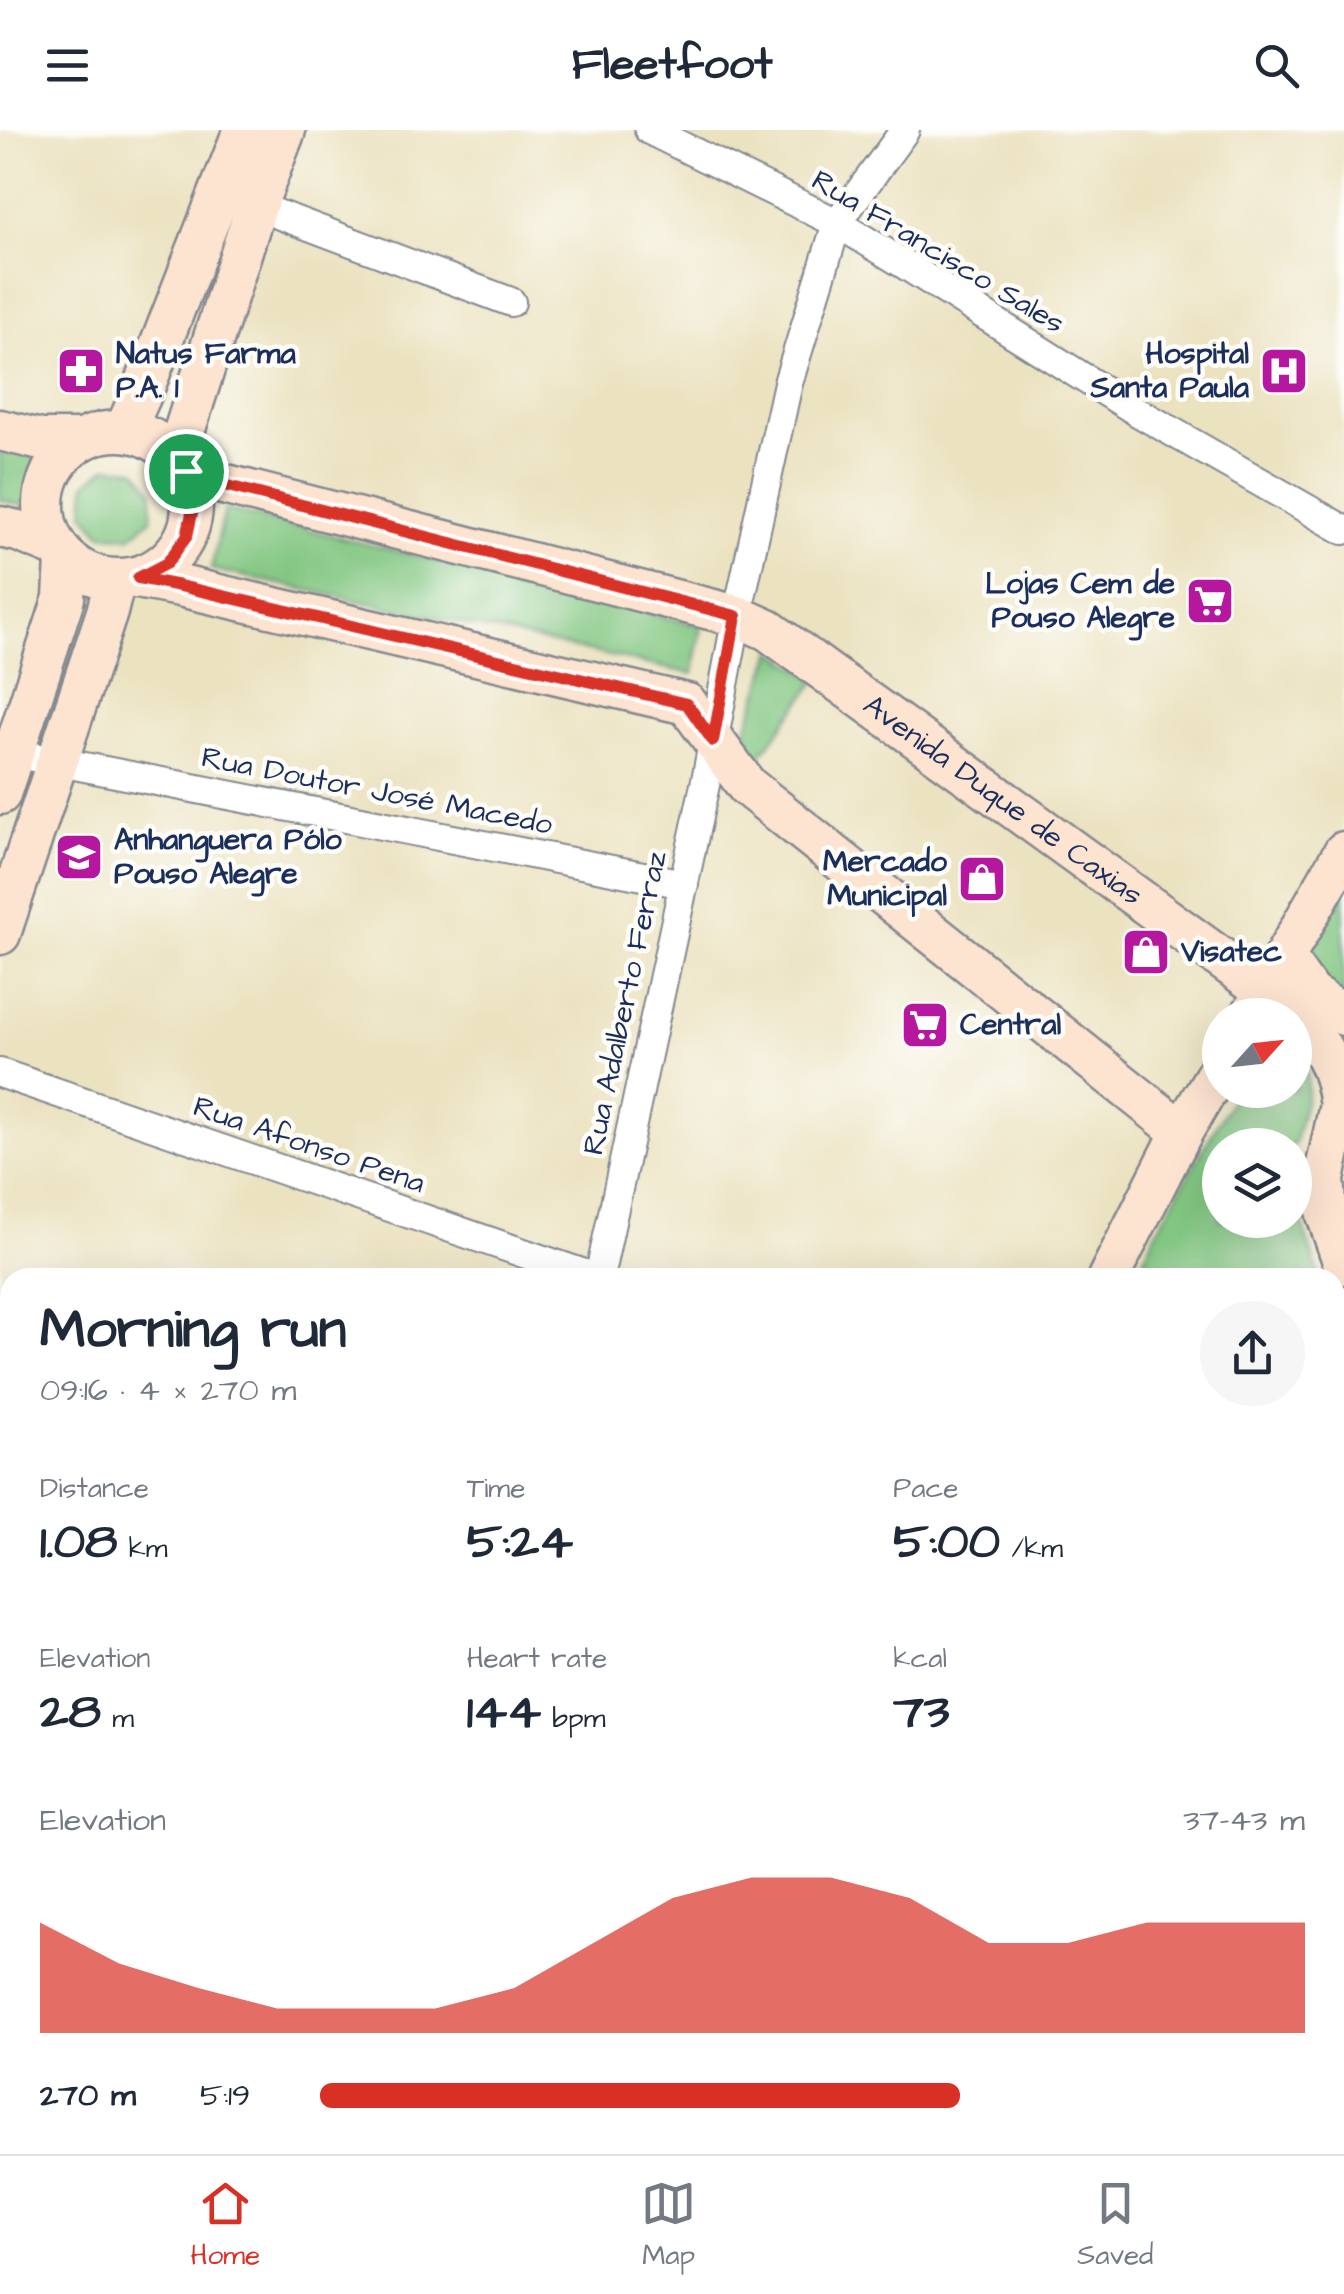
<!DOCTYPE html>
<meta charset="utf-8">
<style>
body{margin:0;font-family:"Architects Daughter",sans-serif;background:#f6f6f7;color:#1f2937;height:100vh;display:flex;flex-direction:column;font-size:38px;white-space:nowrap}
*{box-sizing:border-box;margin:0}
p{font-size:32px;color:#747a83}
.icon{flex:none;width:55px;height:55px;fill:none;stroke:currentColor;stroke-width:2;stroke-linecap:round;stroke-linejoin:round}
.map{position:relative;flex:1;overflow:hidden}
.drawer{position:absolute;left:0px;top:1138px;width:1345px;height:888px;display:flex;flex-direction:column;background:#fff;border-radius:30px 30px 0 0;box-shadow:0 10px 40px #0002}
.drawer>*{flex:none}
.needle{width:65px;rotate:63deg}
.buttons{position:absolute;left:1202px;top:868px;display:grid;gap:20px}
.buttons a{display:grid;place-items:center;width:110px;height:110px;border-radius:50%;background:#fff;box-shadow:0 10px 40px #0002;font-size:50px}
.pin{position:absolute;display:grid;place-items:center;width:85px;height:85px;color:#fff;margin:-42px;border:5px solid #fff;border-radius:50%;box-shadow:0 2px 10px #0007}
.round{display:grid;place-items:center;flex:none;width:105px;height:105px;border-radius:52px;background:#f6f6f7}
.overview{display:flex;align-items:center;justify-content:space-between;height:170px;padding:0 40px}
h1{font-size:55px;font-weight:800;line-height:75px}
.stats{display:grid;grid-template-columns:repeat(3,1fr);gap:15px;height:170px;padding:10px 40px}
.stats div{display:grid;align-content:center}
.stats b{font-size:50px;font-weight:800}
.stats small{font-size:28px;font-weight:400}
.stats p{font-size:28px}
.chart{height:280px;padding:20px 40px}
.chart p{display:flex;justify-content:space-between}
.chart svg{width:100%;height:180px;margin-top:10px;fill:#d93025;opacity:.7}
ul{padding:0 40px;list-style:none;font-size:32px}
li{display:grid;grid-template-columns:160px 120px 1fr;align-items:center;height:75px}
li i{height:25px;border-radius:12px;background:#d93025}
header{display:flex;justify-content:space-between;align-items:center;height:130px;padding:0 40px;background:#fff;font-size:45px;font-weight:800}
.tabs{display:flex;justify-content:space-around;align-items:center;height:140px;border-top:2px solid #e0e1e3;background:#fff;font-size:28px;color:#747a83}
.tabs a{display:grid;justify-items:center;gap:5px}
.tabs .on{color:#d93025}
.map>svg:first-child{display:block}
.green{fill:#81c681;stroke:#4e7a70;stroke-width:2.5}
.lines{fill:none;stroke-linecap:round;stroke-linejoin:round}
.street-casing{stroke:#83888f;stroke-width:32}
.secondary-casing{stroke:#83888f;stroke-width:45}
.street{stroke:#fff;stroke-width:28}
.secondary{stroke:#fde4d1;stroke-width:40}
.route-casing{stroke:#fff;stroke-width:20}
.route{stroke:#d93025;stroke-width:12}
.labels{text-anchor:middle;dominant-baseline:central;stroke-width:9;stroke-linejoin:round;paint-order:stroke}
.street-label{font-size:30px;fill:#1b2f5e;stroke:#fdfcf7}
.poi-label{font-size:30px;font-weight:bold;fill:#1b2f5e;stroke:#fdfcf7;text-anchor:start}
</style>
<header><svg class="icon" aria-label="menu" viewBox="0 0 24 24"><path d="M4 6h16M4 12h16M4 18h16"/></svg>Fleetfoot<svg class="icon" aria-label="search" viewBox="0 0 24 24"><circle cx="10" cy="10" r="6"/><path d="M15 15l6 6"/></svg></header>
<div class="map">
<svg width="1344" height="2024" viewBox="0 0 1344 2024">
<rect width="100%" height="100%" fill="#fdfcf7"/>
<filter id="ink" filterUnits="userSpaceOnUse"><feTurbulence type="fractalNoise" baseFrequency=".01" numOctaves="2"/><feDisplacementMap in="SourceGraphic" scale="20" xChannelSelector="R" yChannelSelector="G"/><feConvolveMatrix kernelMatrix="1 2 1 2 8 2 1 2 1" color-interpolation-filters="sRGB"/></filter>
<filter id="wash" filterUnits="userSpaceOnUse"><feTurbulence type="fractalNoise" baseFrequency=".0048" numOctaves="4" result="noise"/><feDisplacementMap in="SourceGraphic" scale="40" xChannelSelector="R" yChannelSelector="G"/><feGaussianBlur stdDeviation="2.25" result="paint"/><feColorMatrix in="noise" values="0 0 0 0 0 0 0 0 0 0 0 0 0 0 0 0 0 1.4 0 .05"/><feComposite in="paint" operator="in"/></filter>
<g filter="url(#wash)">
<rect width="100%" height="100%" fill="#ebe2c0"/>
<g class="green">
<path d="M 0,319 L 36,328 L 23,376 L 0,370 Z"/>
<path d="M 107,337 L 136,339 L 153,361 L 151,389 L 130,407 L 102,404 L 84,383 L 86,354 Z"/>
<path d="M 225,379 L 702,496 L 693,544 L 211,439 Z"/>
<path d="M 773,521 L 817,550 L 751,638 L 737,627 Z"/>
<path d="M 1344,750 L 1344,872 L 1315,850 L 1304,817 Z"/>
<path d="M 1295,926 L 1307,936 L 1307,964 L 1294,1015 L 1220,1015 L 1220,1090 L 1295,1090 L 1295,1023 L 1304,1101 L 1320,1147 L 1135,1147 L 1155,1104 L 1237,960 L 1295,960 Z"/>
</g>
</g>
<g filter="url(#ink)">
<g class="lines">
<g class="street-casing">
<g id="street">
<path d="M 649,0 L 837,93 L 896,129 L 1136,281 L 1344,400"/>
<path d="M 256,76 L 511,172"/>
<path d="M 13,623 L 684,754"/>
<path d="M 0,943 L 596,1148"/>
<path d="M 599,1148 L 706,650 L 737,486 L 788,253 L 837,93 L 905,0"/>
<path d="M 0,1341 L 10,1345"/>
<path d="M 1335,1782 L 1344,1786"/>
<path d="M 373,2024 L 375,2015"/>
</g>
</g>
<g class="secondary-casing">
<g id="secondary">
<path d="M 0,300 L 41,310 L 80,310"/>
<path d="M 125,300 L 143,260 L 244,0"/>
<circle cx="118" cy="375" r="74"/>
<path d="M 176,327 L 256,76 L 285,0"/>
<path id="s1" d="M 185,341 L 219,353 L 737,486 L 768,500 L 1266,861 L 1292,885"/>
<path d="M 0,397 L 18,401 L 55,416"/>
<path d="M 137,448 L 180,456 L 687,574 L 747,656 L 1182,1002"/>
<path d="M 0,664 L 64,468 L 66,429"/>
<path d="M 0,804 L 107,482 L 115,450"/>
<path d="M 1284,827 L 1310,864 L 1344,885"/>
<path d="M 1253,882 L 1344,722"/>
<path d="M 1295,888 C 1324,914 1335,937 1340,975"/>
<path d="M 1344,966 L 1340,975 L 1324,1049 L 1327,1085 L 1344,1134"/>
<path d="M 1108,1148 L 1182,1002 L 1220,938"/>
<path d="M 1335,1268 L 1344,1249"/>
<path d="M 0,1677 L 10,1682"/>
<path d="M 790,2015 L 816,2024"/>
<path d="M 983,2024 L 987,2015"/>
</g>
</g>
<use href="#street" class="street"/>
<use href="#secondary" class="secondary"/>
</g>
</g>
<g class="lines" filter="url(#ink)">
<g class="route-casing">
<path id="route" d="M 186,341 L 220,354 L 736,486 L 713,611 L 687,574 L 180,456 L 138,448 L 167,433 L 187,406 L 194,374 Z"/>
</g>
<use href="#route" class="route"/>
</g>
<defs>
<g id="pharmacy-square" transform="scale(2.5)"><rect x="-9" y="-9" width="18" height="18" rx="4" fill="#b5179e" stroke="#fdfcf7"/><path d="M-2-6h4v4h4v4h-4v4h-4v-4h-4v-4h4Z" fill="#fff"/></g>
<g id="hospital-square" transform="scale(2.5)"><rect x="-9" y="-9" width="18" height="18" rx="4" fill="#b5179e" stroke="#fdfcf7"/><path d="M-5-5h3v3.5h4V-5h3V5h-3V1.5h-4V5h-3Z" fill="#fff"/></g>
<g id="supermarket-square" transform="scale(2.5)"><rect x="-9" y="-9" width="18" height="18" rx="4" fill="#b5179e" stroke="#fdfcf7"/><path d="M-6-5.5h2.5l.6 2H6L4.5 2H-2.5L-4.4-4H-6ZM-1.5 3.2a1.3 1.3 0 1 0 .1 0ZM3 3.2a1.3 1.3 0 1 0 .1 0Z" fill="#fff"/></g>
<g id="university-square" transform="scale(2.5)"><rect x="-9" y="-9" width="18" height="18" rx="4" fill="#b5179e" stroke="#fdfcf7"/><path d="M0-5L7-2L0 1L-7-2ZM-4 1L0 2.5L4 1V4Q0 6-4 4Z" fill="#fff"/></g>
<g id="shop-square" transform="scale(2.5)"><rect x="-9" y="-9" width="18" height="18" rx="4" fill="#b5179e" stroke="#fdfcf7"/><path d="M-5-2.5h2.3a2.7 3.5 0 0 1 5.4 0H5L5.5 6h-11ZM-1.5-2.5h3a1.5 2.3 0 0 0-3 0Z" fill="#fff"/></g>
</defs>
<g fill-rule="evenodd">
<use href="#pharmacy-square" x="81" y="241"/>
<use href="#hospital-square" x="1284" y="241"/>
<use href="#supermarket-square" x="1210" y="471"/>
<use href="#university-square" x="79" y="727"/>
<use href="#shop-square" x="982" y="749"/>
<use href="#shop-square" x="1146" y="822"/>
<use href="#supermarket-square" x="925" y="895"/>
</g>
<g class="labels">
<g class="street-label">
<text transform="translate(938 122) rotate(31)">Rua Francisco Sales</text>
<text transform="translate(377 661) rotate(11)">Rua Doutor José Macedo</text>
<text stroke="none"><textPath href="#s1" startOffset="895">Avenida Duque de Caxias</textPath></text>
<text transform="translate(625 873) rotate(-78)">Rua Adalberto Ferraz</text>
<text transform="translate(309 1015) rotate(19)">Rua Afonso Pena</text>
</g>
<g class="poi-label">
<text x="116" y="224">Natus Farma<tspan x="116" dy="34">P.A. 1</tspan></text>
<text x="1249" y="224" text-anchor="end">Hospital<tspan x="1249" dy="34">Santa Paula</tspan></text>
<text x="1175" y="454" text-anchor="end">Lojas Cem de<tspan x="1175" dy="34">Pouso Alegre</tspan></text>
<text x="114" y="710">Anhanguera Pólo<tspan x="114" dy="34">Pouso Alegre</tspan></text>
<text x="947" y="732" text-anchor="end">Mercado<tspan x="947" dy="34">Municipal</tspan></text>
<text x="1181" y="822">Visatec</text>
<text x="960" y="895">Central</text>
</g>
</g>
</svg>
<div class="buttons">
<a><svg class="needle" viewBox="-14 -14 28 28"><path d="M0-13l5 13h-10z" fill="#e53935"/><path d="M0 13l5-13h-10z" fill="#747a83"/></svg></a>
<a><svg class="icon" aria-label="layers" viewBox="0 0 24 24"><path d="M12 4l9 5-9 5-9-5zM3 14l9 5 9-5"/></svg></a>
</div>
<div class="pin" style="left:186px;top:341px;background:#1e9e55"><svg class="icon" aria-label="arrive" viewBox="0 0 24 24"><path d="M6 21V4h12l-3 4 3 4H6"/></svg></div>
<section class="drawer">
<div class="overview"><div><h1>Morning run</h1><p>09:16 · 4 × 270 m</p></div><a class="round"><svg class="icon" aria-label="share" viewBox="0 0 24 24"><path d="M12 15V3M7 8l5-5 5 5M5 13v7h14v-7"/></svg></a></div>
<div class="stats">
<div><p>Distance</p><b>1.08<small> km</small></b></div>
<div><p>Time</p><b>5:24</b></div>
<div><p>Pace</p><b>5:00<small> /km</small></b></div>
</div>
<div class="stats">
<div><p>Elevation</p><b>28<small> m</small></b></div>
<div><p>Heart rate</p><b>144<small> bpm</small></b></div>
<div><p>kcal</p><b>73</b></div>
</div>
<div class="chart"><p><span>Elevation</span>37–43 m</p>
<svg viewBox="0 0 160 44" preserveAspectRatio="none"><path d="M0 44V17L10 27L20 33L30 38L40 38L50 38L60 33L70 22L80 11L90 6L100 6L110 11L120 22L130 22L140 17L150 17L160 17V44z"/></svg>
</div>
<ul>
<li><b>270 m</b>5:19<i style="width:65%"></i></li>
</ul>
</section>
</div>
<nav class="tabs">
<a class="on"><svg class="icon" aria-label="home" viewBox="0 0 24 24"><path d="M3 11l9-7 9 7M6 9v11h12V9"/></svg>Home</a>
<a><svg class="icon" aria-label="map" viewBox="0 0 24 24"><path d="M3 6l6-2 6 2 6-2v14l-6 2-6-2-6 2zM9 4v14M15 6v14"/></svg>Map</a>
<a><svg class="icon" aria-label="saved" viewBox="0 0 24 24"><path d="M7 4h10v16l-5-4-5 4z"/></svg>Saved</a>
</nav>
